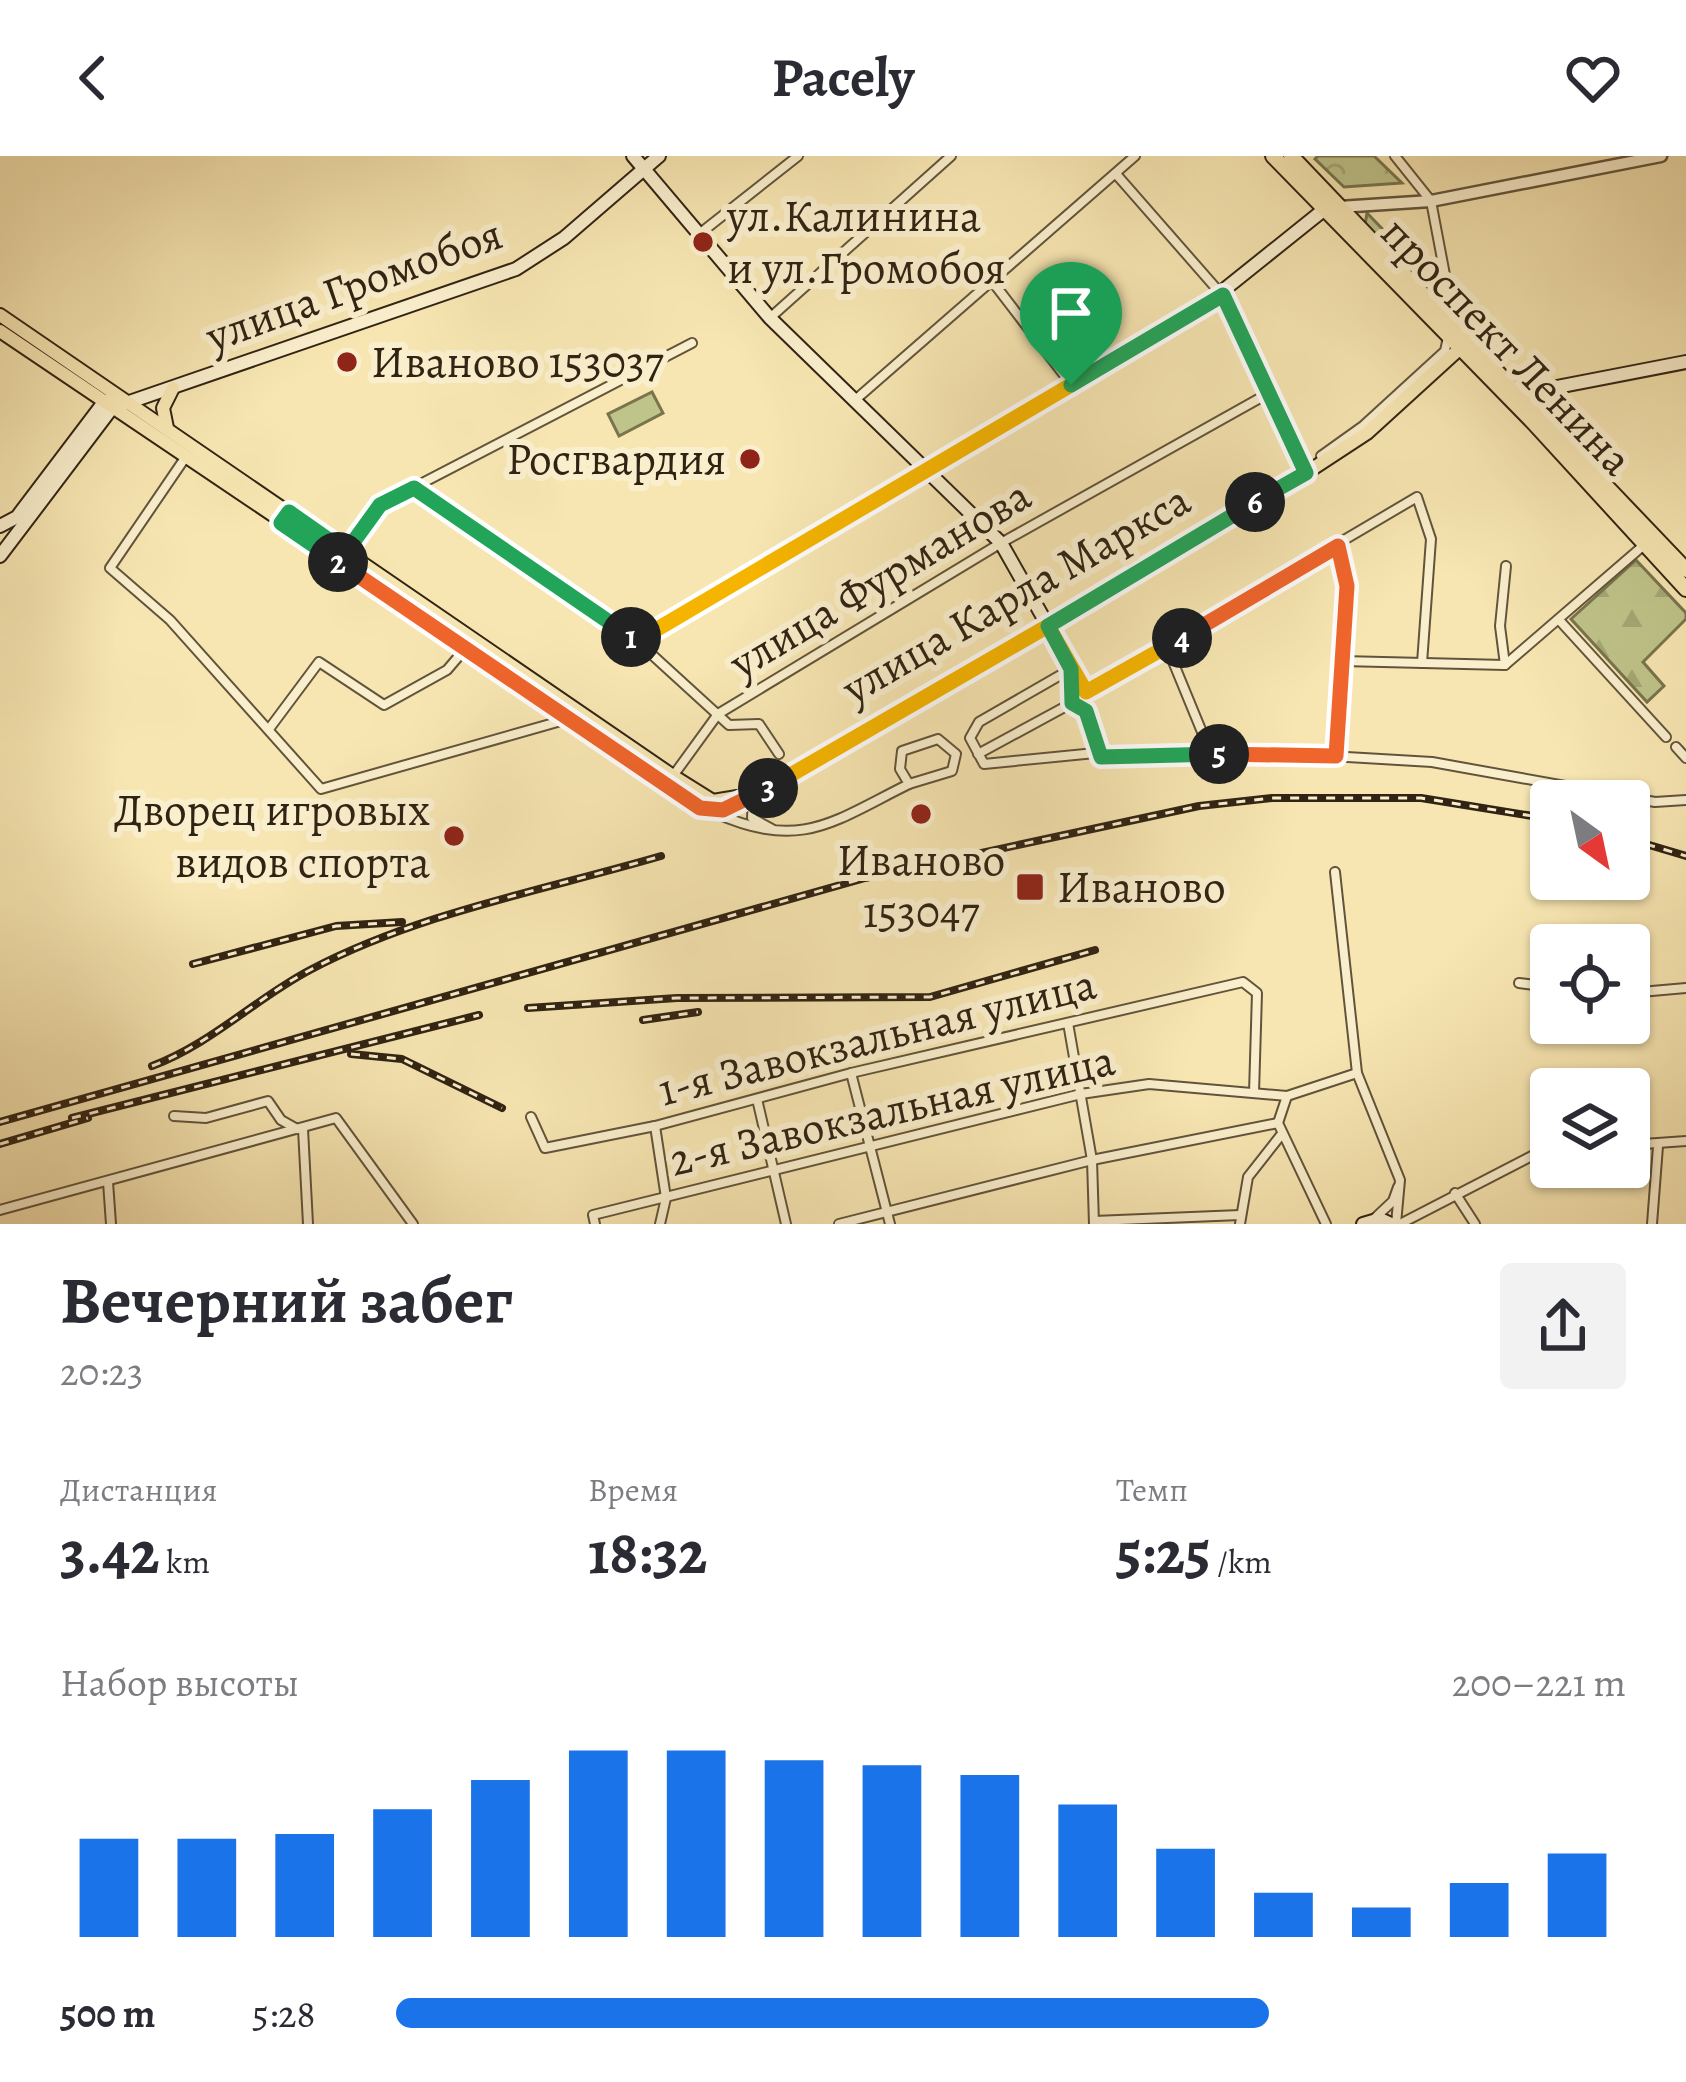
<!DOCTYPE html>
<html lang="ru">
<meta charset="utf-8">
<style>
body{margin:0;font-family:Alegreya,serif;background:#f2f2f3;color:#2b2b33;height:100vh;display:flex;flex-direction:column;font-size:45px;white-space:nowrap}
*{box-sizing:border-box;margin:0}
p{font-size:39px;color:#7c7c81}
.icon{flex:none;width:66px;height:66px;fill:none;stroke:currentColor;stroke-width:2;stroke-linecap:round;stroke-linejoin:round}
.map{position:relative;height:1068px;overflow:hidden}
.panel{display:flex;flex-direction:column;background:#fff;flex:1}
.panel>*{flex:none}
.needle{width:78px;rotate:147deg}
.tools{position:absolute;left:1530px;top:624px;display:grid;gap:24px}
.tools a{display:grid;place-items:center;width:120px;height:120px;border-radius:12px;background:#fff;box-shadow:0 3px 9px #0004;font-size:60px}
.pin{position:absolute;display:grid;place-items:center;width:102px;height:102px;color:#fff;margin:-123px -51px;border-radius:50% 50% 50% 0;rotate:-45deg;box-shadow:0 0 12px #0007}
.pin .icon{rotate:45deg}
.km{position:absolute;width:60px;height:60px;margin:-30px;border-radius:50%;background:#222;color:#fff;font-size:33px;line-height:60px;text-align:center}
.round{display:grid;place-items:center;flex:none;width:126px;height:126px;border-radius:12px;background:#f2f2f3}
.summary{display:flex;align-items:center;justify-content:space-between;height:204px;padding:0 60px}
h1{font-size:66px;font-weight:700;line-height:90px}
.stats{display:grid;grid-template-columns:repeat(3,1fr);gap:18px;height:204px;padding:12px 60px}
.stats div{display:grid;align-content:center}
.stats b{font-size:60px;font-weight:700}
.stats small{font-size:33px;font-weight:400}
.stats p{font-size:33px}
.chart{height:336px;padding:24px 60px}
.chart p{display:flex;justify-content:space-between}
.chart svg{width:100%;height:216px;margin-top:12px;stroke:#1a73e8;stroke-width:6}
ul{padding:0 60px;list-style:none;font-size:39px}
li{display:grid;grid-template-columns:192px 144px 1fr;align-items:center;height:90px}
li i{height:30px;border-radius:15px;background:#1a73e8}
header{display:flex;justify-content:space-between;align-items:center;height:156px;padding:0 60px;background:#fff;font-size:54px;font-weight:700}
.map>svg:first-child{display:block}
.grass{fill:url(#grass-dots);stroke:#78744e;stroke-width:3}
.forest{fill:url(#forest-firs);stroke:#78744e;stroke-width:3}
.park{fill:url(#park-crowns);stroke:#78744e;stroke-width:3}
.pitch{fill:#bfc48a;stroke:#78744e;stroke-width:3}
.lines{fill:none;stroke-linecap:round;stroke-linejoin:round}
.minor-casing{stroke:#62543b;stroke-width:12}
.tertiary-casing{stroke:#62543b;stroke-width:15}
.secondary-casing{stroke:#312313;stroke-width:16}
.primary-casing{stroke:#312313;stroke-width:16}
.trunk-casing{stroke:#312313;stroke-width:18}
.minor{stroke:#faefcd;stroke-width:8}
.tertiary{stroke:#faefcd;stroke-width:10}
.secondary{stroke:#faefcd;stroke-width:12}
.primary{stroke:#f7e6b2;stroke-width:12}
.trunk{stroke:#f7e6b2;stroke-width:14}
.rail-casing{stroke:#312313;stroke-width:8}
.rail{stroke:#faefcd;stroke-width:3;stroke-dasharray:9;stroke-linecap:butt}
.split-1-casing{stroke:#fff;stroke-width:24}
.split-2-casing{stroke:#fff;stroke-width:24}
.split-3-casing{stroke:#fff;stroke-width:24}
.split-4-casing{stroke:#fff;stroke-width:24}
.split-5-casing{stroke:#fff;stroke-width:24}
.split-6-casing{stroke:#fff;stroke-width:24}
.split-7-casing{stroke:#fff;stroke-width:24}
.split-1{stroke:#f5b400;stroke-width:15}
.split-2{stroke:#22a559;stroke-width:15}
.split-3{stroke:#f0652b;stroke-width:15}
.split-4{stroke:#f5b400;stroke-width:15}
.split-5{stroke:#f0652b;stroke-width:15}
.split-6{stroke:#22a559;stroke-width:15}
.split-7{stroke:#22a559;stroke-width:15}
.poi-dot{fill:#8f2418;stroke:#faefcd;stroke-width:4.5}
.labels{text-anchor:middle;dominant-baseline:central;stroke-width:12;stroke-linejoin:round;paint-order:stroke}
.poi-label{font-size:45px;fill:#312313;stroke:#faefcd;text-anchor:start}
.street-label{font-size:45px;fill:#312313;stroke:#faefcd}
</style>
<header><svg class="icon" aria-label="back" viewBox="0 0 24 24"><path d="M15 5l-7 7 7 7"/></svg>Pacely<svg class="icon" aria-label="heart" viewBox="0 0 24 24"><path d="M12 20l-8-8c-3-5 5-10 8-4 3-6 11-1 8 4z"/></svg></header>
<div class="map">
<svg width="1686" height="1068" viewBox="0 0 1686 1068">
<defs>
<pattern id="grass-dots" width="8" height="8" patternUnits="userSpaceOnUse" patternTransform="scale(3)"><rect width="8" height="8" fill="#bfc48a"/><path d="M2 2h.1M6 6h.1" fill="none" stroke="#a5a876" stroke-width="1.8" stroke-linecap="round"/></pattern>
<pattern id="forest-firs" width="22" height="20" patternUnits="userSpaceOnUse" patternTransform="scale(3)"><rect width="22" height="20" fill="#bfc48a"/><path d="M5 1l3.5 6h-7zM16 11l3.5 6h-7z" fill="#a5a876"/></pattern>
<pattern id="park-crowns" width="20" height="18" patternUnits="userSpaceOnUse" patternTransform="scale(3)"><rect width="20" height="18" fill="#bfc48a"/><path d="M2 6a3 3 0 1 1 6 0M12 15a3 3 0 1 1 6 0" fill="none" stroke="#a5a876"/></pattern>
</defs>
<rect width="100%" height="100%" fill="#f7e6b2"/>
<filter id="stains"><feTurbulence type="fractalNoise" baseFrequency=".00167" numOctaves="4"/><feColorMatrix values="0 0 0 0 .2 0 0 0 0 .09 0 0 0 0 .02 0 0 0 .5 -.17"/></filter>
<radialGradient id="worn" r=".72"><stop offset=".6" stop-color="#630" stop-opacity="0"/><stop offset="1" stop-color="#630" stop-opacity=".3"/></radialGradient>
<path class="grass" d="M 1367,57 L 1448,141 L 1444,148 L 1365,69 Z"/>
<path class="forest" d="M 1636,404 L 1686,457 L 1686,463 L 1643,506 L 1664,530 L 1647,546 L 1571,463 Z"/>
<path class="park" d="M 1318,0 L 1374,0 L 1402,27 L 1344,31 L 1315,3 Z"/>
<path class="pitch" d="M 652,236 L 663,257 L 619,280 L 608,258 Z"/>
<g class="lines">
<g class="minor-casing">
<g id="minor">
<path d="M 1395,0 L 1431,45 L 1449,140 L 1447,160"/>
<path d="M 1116,18 L 1229,147 L 1306,316"/>
<path d="M 698,79 L 798,0"/>
<path d="M 992,125 L 1071,228"/>
<path d="M 771,161 L 951,0"/>
<path d="M 854,245 L 1135,0"/>
<path d="M 1321,300 L 1363,270 L 1445,195 L 1448,181"/>
<path d="M 185,302 L 110,412 L 170,464 L 321,633 L 568,563"/>
<path d="M 414,332 L 637,485 L 729,569 L 759,568 L 779,598"/>
<path d="M 347,396 L 380,349 L 692,187"/>
<path d="M 1560,465 L 1666,581"/>
<path d="M 1048,471 L 1086,536 L 1095,597"/>
<path d="M 637,485 L 921,313"/>
<path d="M 1167,491 L 1211,598"/>
<path d="M 1342,505 L 1505,509 L 1644,389"/>
<path d="M 1505,509 L 1500,470 L 1506,410"/>
<path d="M 1071,513 L 979,566 L 970,582 L 984,608 L 1095,597 L 1101,601 L 1263,596 L 1432,606 L 1655,646 L 1686,644"/>
<path d="M 1086,536 L 1417,341 L 1431,383 L 1422,507"/>
<path d="M 269,573 L 319,506 L 384,549 L 447,514 L 465,493"/>
<path d="M 938,583 L 956,598 L 952,615 L 909,628 L 900,613 L 902,595 Z"/>
<path d="M 1676,591 L 1686,602"/>
<path d="M 978,598 L 1072,547 L 1071,513"/>
<path d="M 1337,600 L 1347,430 L 1338,390"/>
<path d="M 673,620 L 718,558 L 1001,387 L 1269,237"/>
<path d="M 753,642 L 752,662 L 772,673"/>
<path d="M 715,657 C 802,695 832,666 909,628"/>
<path d="M 1335,716 L 1357,917 L 1400,1024 L 1396,1068"/>
<path d="M 1519,827 L 1551,831"/>
<path d="M 1629,837 L 1686,832"/>
<path d="M 1068,867 L 1092,1004 L 1094,1068"/>
<path d="M 851,917 L 890,1068"/>
<path d="M 1287,940 L 1278,967 L 1326,1068"/>
<path d="M 757,943 L 786,1068"/>
<path d="M 174,960 L 206,962 L 268,945 L 281,964 L 297,973"/>
<path d="M 531,961 L 545,992 L 655,970 L 851,917 L 1243,826 L 1257,837 L 1254,937"/>
<path d="M 655,970 L 666,1042 L 660,1068"/>
<path d="M 303,973 L 308,1068"/>
<path d="M 1629,989 L 1686,985"/>
<path d="M 108,1026 L 111,1068"/>
<path d="M 1455,1037 L 1475,1068"/>
<path d="M 0,1054 L 336,962 L 413,1068"/>
<path d="M 1376,1061 L 1393,1045 L 1398,1031"/>
<path d="M 1094,1065 L 1240,1059"/>
<path d="M 595,1068 L 593,1059 L 1081,938 L 1149,928 L 1287,940 L 1357,917"/>
<path d="M 839,1068 L 1092,1004 L 1278,967"/>
<path d="M 1240,1068 L 1248,1021 L 1281,979"/>
<path d="M 1400,1068 L 1551,990"/>
<path d="M 1652,1068 L 1658,990"/>
</g>
</g>
<g class="tertiary-casing">
<path id="tertiary" d="M 1339,51 L 1431,45 L 1661,0"/>
</g>
<g class="secondary-casing">
<g id="secondary">
<path d="M 633,0 L 770,162 L 1001,387 L 1048,470"/>
<path d="M 1521,238 L 1686,206"/>
<path d="M 921,313 L 1190,161 L 1326,52"/>
<path d="M 0,370 L 17,361 L 104,246 L 113,243"/>
<path d="M 0,400 L 112,252 L 516,113 L 564,82 L 659,0"/>
<path d="M 1363,1068 L 1380,1063 L 1391,1068"/>
</g>
</g>
<g class="primary-casing">
<g id="primary">
<path d="M 0,159 L 673,620 L 713,645 L 737,641"/>
<path d="M 0,175 L 713,656 L 749,643 L 1306,317 L 1367,277 L 1468,185"/>
<path d="M 167,272 L 163,252 L 173,232"/>
</g>
</g>
<g class="trunk-casing">
<g id="trunk">
<path d="M 1273,0 L 1533,266 L 1686,433"/>
<path d="M 1291,0 L 1686,414"/>
</g>
</g>
<use href="#minor" class="minor"/>
<use href="#tertiary" class="tertiary"/>
<use href="#secondary" class="secondary"/>
<use href="#primary" class="primary"/>
<use href="#trunk" class="trunk"/>
<g class="rail-casing">
<g id="rail">
<path d="M 1629,683 L 1686,700"/>
<path d="M 193,808 L 336,770 L 402,766"/>
<path d="M 528,852 L 677,842 L 930,841 L 1095,794"/>
<path d="M 643,864 L 698,856"/>
<path d="M 351,898 L 402,903 L 502,952"/>
<path d="M 152,910 C 211,888 255,843 310,814 C 418,757 545,734 661,700"/>
<path d="M 72,962 L 479,859"/>
<path d="M 0,966 L 865,722 L 1199,650 L 1272,642 L 1421,642 L 1551,663"/>
<path d="M 0,988 L 88,962"/>
</g>
</g>
<use href="#rail" class="rail"/>
</g>
<g class="lines">
<g class="split-1-casing">
<path id="split-1" d="M 631,481 L 637,485 L 1071,229"/>
</g>
<g class="split-2-casing">
<path id="split-2" d="M 338,406 L 281,367 L 289,356 L 346,396 L 380,349 L 414,332 L 631,481"/>
</g>
<g class="split-3-casing">
<path id="split-3" d="M 338,406 L 700,652 L 723,654 L 768,632"/>
</g>
<g class="split-4-casing">
<path id="split-4" d="M 768,632 L 1048,470 L 1086,536 L 1182,482"/>
</g>
<g class="split-5-casing">
<path id="split-5" d="M 1182,482 L 1338,390 L 1347,430 L 1336,600 L 1219,598"/>
</g>
<g class="split-6-casing">
<path id="split-6" d="M 1219,598 L 1101,601 L 1086,555 L 1072,547 L 1071,513 L 1048,470 L 1255,346"/>
</g>
<g class="split-7-casing">
<path id="split-7" d="M 1071,229 L 1223,139 L 1306,317 L 1255,346"/>
</g>
<use href="#split-1" class="split-1"/>
<use href="#split-2" class="split-2"/>
<use href="#split-3" class="split-3"/>
<use href="#split-4" class="split-4"/>
<use href="#split-5" class="split-5"/>
<use href="#split-6" class="split-6"/>
<use href="#split-7" class="split-7"/>
</g>
<g class="poi-dot">
<circle cx="703" cy="86" r="12"/>
<circle cx="347" cy="206" r="12"/>
<circle cx="750" cy="303" r="12"/>
<circle cx="921" cy="658" r="12"/>
<circle cx="454" cy="680" r="12"/>
<rect x="1015" y="716" width="30" height="30" rx="6"/>
</g>
<g class="labels">
<g class="poi-label">
<text x="727" y="60">ул.Калинина<tspan x="727" dy="52">и ул.Громобоя</tspan></text>
<text x="371" y="206">Иваново 153037</text>
<text x="726" y="303" text-anchor="end">Росгвардия</text>
<text x="430" y="654" text-anchor="end">Дворец игровых<tspan x="430" dy="52">видов спорта</tspan></text>
<text x="921" y="704" text-anchor="middle">Иваново<tspan x="921" dy="52">153047</tspan></text>
<text x="1057" y="731">Иваново</text>
</g>
<g class="street-label">
<text transform="translate(354 129) rotate(-20)">улица Громобоя</text>
<text transform="translate(1507 190) rotate(46)">проспект Ленина</text>
<text transform="translate(880 423) rotate(-31)">улица Фурманова</text>
<text transform="translate(1016 438) rotate(-30)">улица Карла Маркса</text>
<text transform="translate(877 881) rotate(-14)">1-я Завокзальная улица</text>
<text transform="translate(892 954) rotate(-13)">2-я Завокзальная улица</text>
</g>
</g>
<rect width="100%" height="100%" filter="url(#stains)"/>
<rect width="100%" height="100%" fill="url(#worn)"/>
</svg>
<div class="tools">
<a><svg class="needle" viewBox="-14 -14 28 28"><path d="M0-13l5 13h-10z" fill="#e53935"/><path d="M0 13l5-13h-10z" fill="#7c7c81"/></svg></a>
<a><svg class="icon" aria-label="locate" viewBox="0 0 24 24"><circle cx="12" cy="12" r="6"/><path d="M12 2v4M12 18v4M2 12h4M18 12h4"/></svg></a>
<a><svg class="icon" aria-label="layers" viewBox="0 0 24 24"><path d="M12 4l9 5-9 5-9-5zM3 14l9 5 9-5"/></svg></a>
</div>
<div class="pin" style="left:1071px;top:229px;background:#1e9e55"><svg class="icon" aria-label="arrive" viewBox="0 0 24 24"><path d="M6 21V4h12l-3 4 3 4H6"/></svg></div>
<b class="km" style="left:631px;top:481px">1</b>
<b class="km" style="left:338px;top:406px">2</b>
<b class="km" style="left:768px;top:632px">3</b>
<b class="km" style="left:1182px;top:482px">4</b>
<b class="km" style="left:1219px;top:598px">5</b>
<b class="km" style="left:1255px;top:346px">6</b>
</div>
<section class="panel">
<div class="summary"><div><h1>Вечерний забег</h1><p>20:23</p></div><a class="round"><svg class="icon" aria-label="share" viewBox="0 0 24 24"><path d="M12 15V3M7 8l5-5 5 5M5 13v7h14v-7"/></svg></a></div>
<div class="stats">
<div><p>Дистанция</p><b>3.42<small> km</small></b></div>
<div><p>Время</p><b>18:32</b></div>
<div><p>Темп</p><b>5:25<small> /km</small></b></div>
</div>
<div class="chart"><p><span>Набор высоты</span>200–221 m</p>
<svg viewBox="0 0 160 44" preserveAspectRatio="none"><path d="M5 44V24M15 44V24M25 44V23M35 44V18M45 44V12M55 44V6M65 44V6M75 44V8M85 44V9M95 44V11M105 44V17M115 44V26M125 44V35M135 44V38M145 44V33M155 44V27"/></svg>
</div>
<ul>
<li><b>500 m</b>5:28<i style="width:71%"></i></li>
</ul>
</section>
